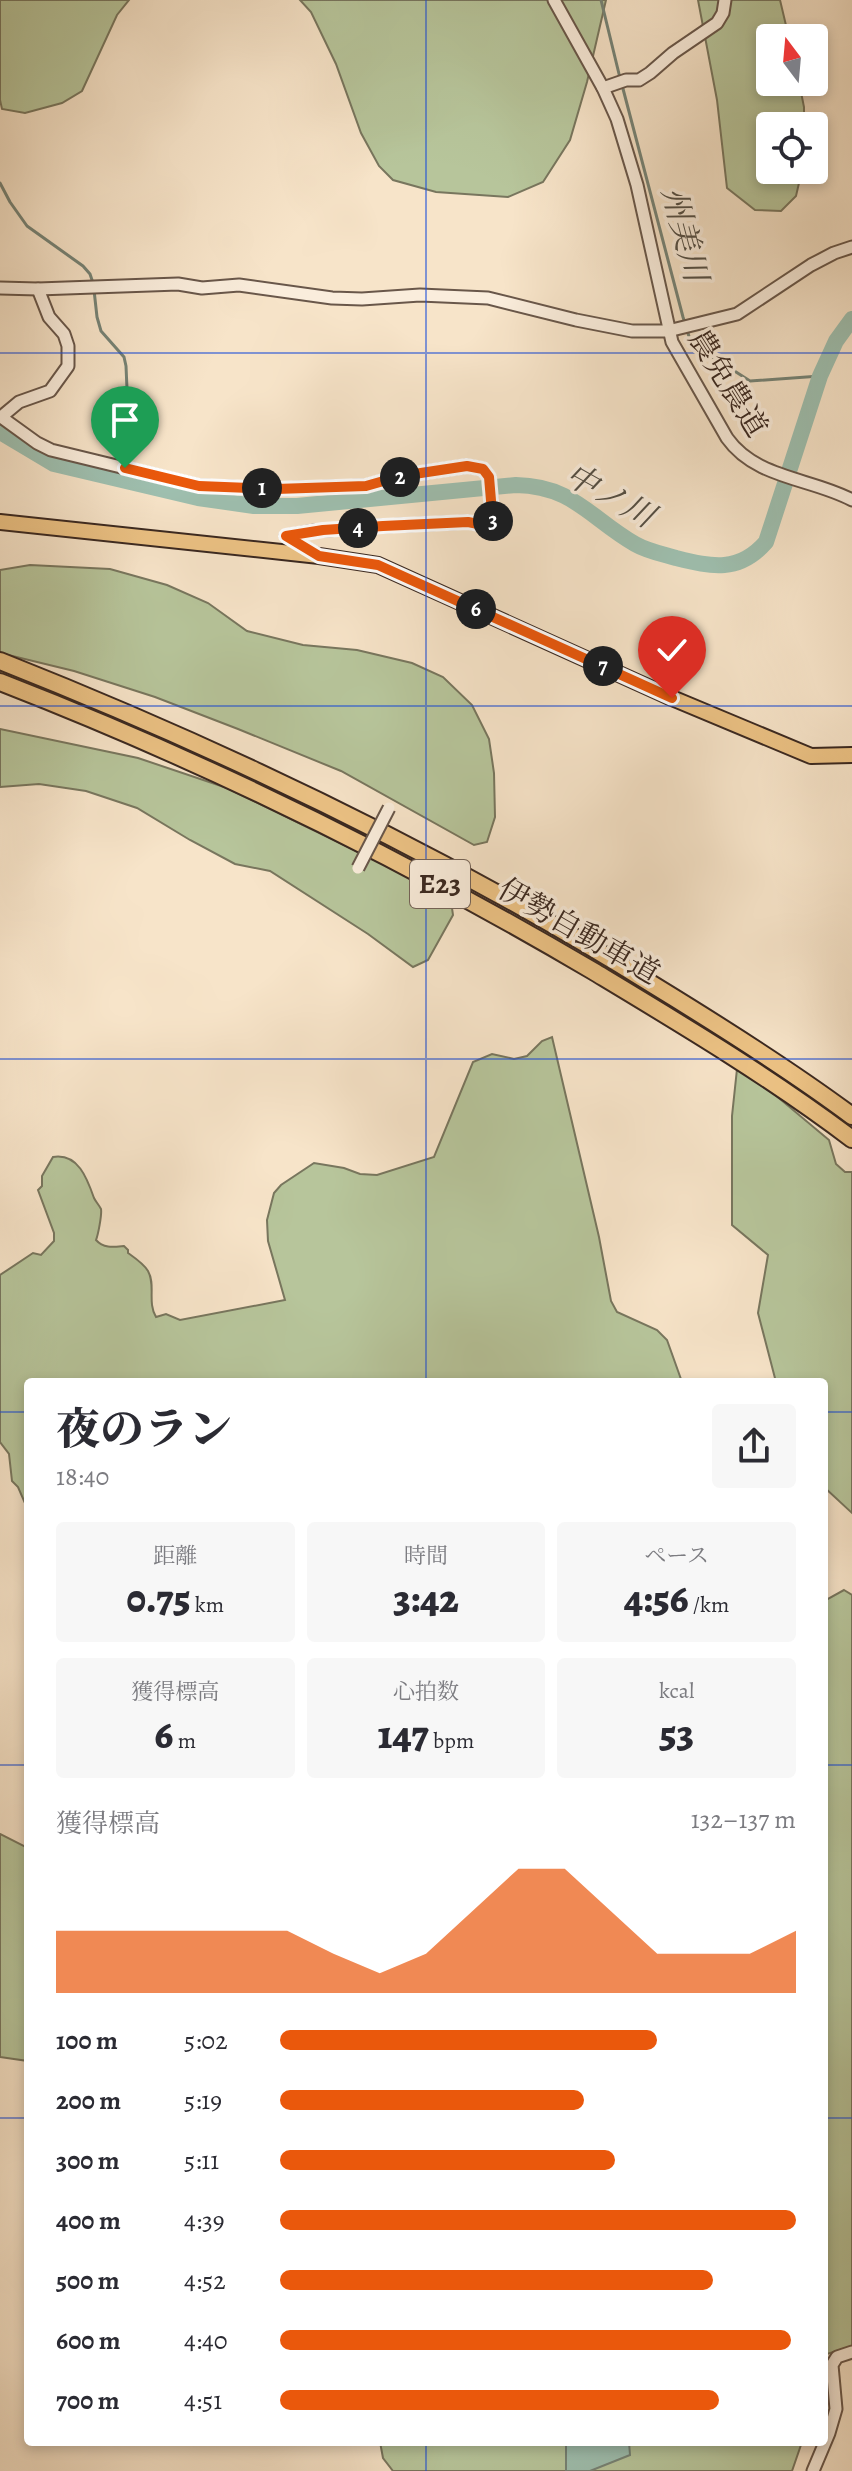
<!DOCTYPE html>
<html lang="ja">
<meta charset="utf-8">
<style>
body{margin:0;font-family:Alegreya,"Noto Serif JP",serif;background:#f7f7f7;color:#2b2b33;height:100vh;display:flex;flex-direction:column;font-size:30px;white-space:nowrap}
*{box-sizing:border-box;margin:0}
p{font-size:26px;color:#7c7c81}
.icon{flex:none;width:44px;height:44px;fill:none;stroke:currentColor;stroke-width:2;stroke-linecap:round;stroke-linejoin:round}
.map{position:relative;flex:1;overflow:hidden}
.details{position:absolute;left:24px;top:1378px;width:804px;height:1068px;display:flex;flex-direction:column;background:#fff;border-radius:8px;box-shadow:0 4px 12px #0003}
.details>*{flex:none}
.needle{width:52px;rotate:344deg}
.buttons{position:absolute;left:756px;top:24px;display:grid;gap:16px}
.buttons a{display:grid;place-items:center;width:72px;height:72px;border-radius:8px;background:#fff;box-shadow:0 4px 12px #0003;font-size:40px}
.pin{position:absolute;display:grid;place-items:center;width:68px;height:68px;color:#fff;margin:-82px -34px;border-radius:50% 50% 50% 0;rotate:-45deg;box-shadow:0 0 8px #0007}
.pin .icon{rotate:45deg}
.km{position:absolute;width:40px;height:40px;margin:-20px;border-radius:50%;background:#222;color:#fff;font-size:22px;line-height:40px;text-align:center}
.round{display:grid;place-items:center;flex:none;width:84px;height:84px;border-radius:8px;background:#f7f7f7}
.headline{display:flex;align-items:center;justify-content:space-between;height:136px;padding:0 32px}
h1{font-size:44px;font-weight:800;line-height:60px}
.stats{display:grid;grid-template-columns:repeat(3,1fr);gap:12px;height:136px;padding:8px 32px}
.stats div{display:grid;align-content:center;border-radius:8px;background:#f7f7f7;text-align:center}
.stats b{font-size:40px;font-weight:800}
.stats small{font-size:22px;font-weight:400}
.stats p{font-size:22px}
.chart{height:224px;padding:16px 32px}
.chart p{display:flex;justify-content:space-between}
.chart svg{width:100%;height:144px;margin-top:8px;fill:#ea580c;opacity:.7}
ul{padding:0 32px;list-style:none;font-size:26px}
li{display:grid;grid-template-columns:128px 96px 1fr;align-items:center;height:60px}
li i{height:20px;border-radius:10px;background:#ea580c}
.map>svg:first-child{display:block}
.green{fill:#b7c59b;stroke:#78765e;stroke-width:2}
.water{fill:#9ebfaf;stroke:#768376;stroke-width:2}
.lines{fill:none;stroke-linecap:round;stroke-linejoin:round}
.stream{stroke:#768376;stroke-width:3}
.river{stroke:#9ebfaf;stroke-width:16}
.minor-casing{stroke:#69574a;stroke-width:15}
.major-casing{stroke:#3a2820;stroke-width:18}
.highway-casing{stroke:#3a2820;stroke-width:20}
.minor{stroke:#faeddc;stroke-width:11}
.major{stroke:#ecc284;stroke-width:14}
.highway{stroke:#ecc284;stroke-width:16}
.minor-bridge-casing{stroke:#69574a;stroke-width:15;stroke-linecap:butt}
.minor-bridge{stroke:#faeddc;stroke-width:11}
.route-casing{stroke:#fff;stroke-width:16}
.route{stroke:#ea580c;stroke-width:10}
.grid{fill:none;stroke:#1d4ed8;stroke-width:2;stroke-opacity:0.55}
.labels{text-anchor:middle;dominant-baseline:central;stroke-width:7;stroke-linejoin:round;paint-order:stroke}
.shield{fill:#faeddc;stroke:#746358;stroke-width:2}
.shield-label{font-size:28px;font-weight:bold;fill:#3a2820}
.street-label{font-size:30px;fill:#3a2820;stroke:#faeddc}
.water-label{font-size:32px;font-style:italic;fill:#534e44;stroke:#faeddc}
</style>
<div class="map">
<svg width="852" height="2471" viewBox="0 0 852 2471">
<rect width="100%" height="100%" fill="#f7e4c9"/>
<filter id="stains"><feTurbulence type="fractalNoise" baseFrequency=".0025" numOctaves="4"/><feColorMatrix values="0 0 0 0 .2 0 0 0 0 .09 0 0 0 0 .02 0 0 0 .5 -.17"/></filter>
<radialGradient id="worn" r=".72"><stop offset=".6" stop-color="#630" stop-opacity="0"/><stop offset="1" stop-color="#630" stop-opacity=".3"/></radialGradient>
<g class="green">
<path d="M 0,0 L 129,0 L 117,15 L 82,91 L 62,103 L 25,113 L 2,109 L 0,100 Z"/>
<path d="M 300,0 L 606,0 L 587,82 L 570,140 L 543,182 L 508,197 L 436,192 L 393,180 L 379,166 L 361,133 L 336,64 L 311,12 Z"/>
<path d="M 698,0 L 780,0 L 789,38 L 770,38 L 770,82 L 799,82 L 804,107 L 804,126 L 770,126 L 770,170 L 802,170 L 796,196 L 781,211 L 755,210 L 727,188 L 717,100 Z"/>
<path d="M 30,565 L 110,569 L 167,585 L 208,603 L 247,631 L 303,645 L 357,650 L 412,663 L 443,677 L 472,705 L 489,739 L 494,773 L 495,817 L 487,842 L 474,845 L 341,771 L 238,729 L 155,697 L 74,671 L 0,653 L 0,570 Z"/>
<path d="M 0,729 L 138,758 L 227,788 L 432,888 L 451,901 L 453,915 L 428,960 L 413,967 L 368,934 L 270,871 L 235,864 L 190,840 L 137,808 L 86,791 L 39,784 L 0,787 Z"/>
<path d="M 552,1037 L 599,1237 L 611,1301 L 617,1312 L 657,1330 L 667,1340 L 682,1382 L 28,1382 L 28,1510 L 18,1487 L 12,1481 L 9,1454 L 0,1442 L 0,1275 L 33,1253 L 41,1255 L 54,1241 L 54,1233 L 38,1190 L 42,1186 L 42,1176 L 53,1157 C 78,1153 87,1178 94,1198 C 96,1202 99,1205 101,1209 C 102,1215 98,1235 96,1240 C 104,1249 114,1247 124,1246 L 128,1250 L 128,1253 C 135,1258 144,1264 148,1271 C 156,1285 147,1302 156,1317 L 166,1314 L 180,1320 L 285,1300 L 268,1241 L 267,1220 L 274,1193 L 281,1185 L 314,1163 L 344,1168 L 360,1174 L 377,1175 L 434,1157 L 473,1062 L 492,1054 L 514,1059 L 527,1056 L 542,1041 Z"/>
<path d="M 737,1069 L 774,1094 L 829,1140 L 836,1164 L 845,1172 L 852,1172 L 852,1513 L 824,1487 L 824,1382 L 776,1382 L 758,1313 L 768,1255 L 732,1225 L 732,1116 Z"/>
<path d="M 844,1590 L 852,1595 L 852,2346 L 824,2355 L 824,1601 Z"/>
<path d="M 0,1834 L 28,1848 L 28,2061 L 0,2057 Z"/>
<path d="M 380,2442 L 802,2442 L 792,2471 L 393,2471 L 383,2458 Z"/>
</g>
<path class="water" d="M 566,2442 L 629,2442 L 630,2455 L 590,2471 L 566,2471 Z"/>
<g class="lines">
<g class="stream">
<path d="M 601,0 L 620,78"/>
<path d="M 622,85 L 683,317 L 691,343 L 750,381 L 820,376"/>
<path d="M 0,183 L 10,202 L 27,226 L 83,266 L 90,274 L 93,283"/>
<path d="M 94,290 L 97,317 L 101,331 L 124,357 L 126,366 L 128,412 L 118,463"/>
<path d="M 114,479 L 116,470"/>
</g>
<path class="river" d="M 0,432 L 54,464 L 198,498 L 254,506 L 297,506 L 516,485 C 573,486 590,518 635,544 C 647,551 662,554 676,558 C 712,567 739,573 766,542 L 820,376 L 836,341 L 852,319"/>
<g class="minor-casing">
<g id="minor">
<path d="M 554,0 L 603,88 L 617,119 L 637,185 L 672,342 L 727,438 C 756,479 811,478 852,500"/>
<path d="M 603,88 L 626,80 L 639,80 L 650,73 L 673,53 L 717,23 L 723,13 L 725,0"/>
<path d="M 0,288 L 38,289 L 178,284 L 202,288 L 239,285 L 332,298 L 362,299 L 420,295 L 488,298 L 576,320 L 632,331 L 668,331 L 737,314 L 811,265 L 834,253 L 852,247"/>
<path d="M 38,289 L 49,317 L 64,334 L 68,346 L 68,366 L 50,391 L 19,402 L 1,417 L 37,443 L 51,450 L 199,486 L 276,489 L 366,486 L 401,476 L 467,466 L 483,469 L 489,477 L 493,524 L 483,525 L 468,522 L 383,526 L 313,531 L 286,536 L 317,555"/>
<path d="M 813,2471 L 829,2433 L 836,2409 L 832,2365 L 837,2357 L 852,2352"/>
</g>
</g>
<g class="major-casing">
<path id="major" d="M 0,522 L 319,556 L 378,565 L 672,698 L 811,756 L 852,755"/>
</g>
<g class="highway-casing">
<g id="highway">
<path d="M 0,661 C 227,751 448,857 655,986 C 722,1027 789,1069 852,1116"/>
<path d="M 0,682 C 206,762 403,859 593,971 C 681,1024 770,1077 852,1139"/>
</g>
</g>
<use href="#minor" class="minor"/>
<use href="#major" class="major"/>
<use href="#highway" class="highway"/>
<g class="minor-bridge-casing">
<path id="minor-bridge" d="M 358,868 L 389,808"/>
</g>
<use href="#minor-bridge" class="minor-bridge"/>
</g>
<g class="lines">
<g class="route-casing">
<path id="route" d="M 125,468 L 199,486 L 276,489 L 366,486 L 401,476 L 467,466 L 483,469 L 489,477 L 493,524 L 483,525 L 468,522 L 383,526 L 323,530 L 286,536 L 319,556 L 378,565 L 672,698"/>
</g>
<use href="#route" class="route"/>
</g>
<path class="grid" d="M 426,0 L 426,1382M 0,353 L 852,353M 0,706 L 852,706M 0,1059 L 852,1059M 0,1412 L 28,1412M 824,1412 L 852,1412M 0,1765 L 28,1765M 824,1765 L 852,1765M 0,2118 L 28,2118M 824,2118 L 852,2118M 426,2442 L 426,2471"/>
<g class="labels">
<rect class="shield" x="410" y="860" width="60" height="48" rx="6"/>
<g class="shield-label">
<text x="440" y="884">E23</text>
</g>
<g class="street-label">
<text transform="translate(728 383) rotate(58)">農免農道</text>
<text transform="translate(579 931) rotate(30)">伊勢自動車道</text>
</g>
<g class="water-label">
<text transform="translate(685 234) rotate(75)">州美川</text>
<text transform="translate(610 495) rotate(29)">中ノ川</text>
</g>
</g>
<rect width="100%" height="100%" filter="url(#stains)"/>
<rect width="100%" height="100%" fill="url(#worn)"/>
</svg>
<div class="buttons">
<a><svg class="needle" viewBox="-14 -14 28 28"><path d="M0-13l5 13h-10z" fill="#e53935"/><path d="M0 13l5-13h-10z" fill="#7c7c81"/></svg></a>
<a><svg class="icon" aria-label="locate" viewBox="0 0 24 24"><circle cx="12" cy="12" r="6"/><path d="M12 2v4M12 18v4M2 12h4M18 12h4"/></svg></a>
</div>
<div class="pin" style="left:125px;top:468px;background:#1e9e55"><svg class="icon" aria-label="arrive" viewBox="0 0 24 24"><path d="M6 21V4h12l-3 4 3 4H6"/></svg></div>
<div class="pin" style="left:672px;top:698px;background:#d93025"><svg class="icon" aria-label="check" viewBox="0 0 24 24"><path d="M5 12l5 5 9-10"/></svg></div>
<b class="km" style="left:262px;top:488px">1</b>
<b class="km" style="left:400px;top:477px">2</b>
<b class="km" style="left:493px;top:521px">3</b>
<b class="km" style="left:358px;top:528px">4</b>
<b class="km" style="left:476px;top:609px">6</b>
<b class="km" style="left:603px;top:666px">7</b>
<section class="details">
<div class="headline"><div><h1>夜のラン</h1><p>18:40</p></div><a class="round"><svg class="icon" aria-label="share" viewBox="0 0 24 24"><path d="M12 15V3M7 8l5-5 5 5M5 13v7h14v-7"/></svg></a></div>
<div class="stats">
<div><p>距離</p><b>0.75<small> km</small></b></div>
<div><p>時間</p><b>3:42</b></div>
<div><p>ペース</p><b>4:56<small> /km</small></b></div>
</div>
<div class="stats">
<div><p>獲得標高</p><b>6<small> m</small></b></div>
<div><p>心拍数</p><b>147<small> bpm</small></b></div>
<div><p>kcal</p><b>53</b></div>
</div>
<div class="chart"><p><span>獲得標高</span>132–137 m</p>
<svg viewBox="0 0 160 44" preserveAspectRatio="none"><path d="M0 44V25L10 25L20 25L30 25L40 25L50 25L60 32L70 38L80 32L90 19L100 6L110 6L120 19L130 32L140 32L150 32L160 25V44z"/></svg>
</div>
<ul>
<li><b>100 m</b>5:02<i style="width:73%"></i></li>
<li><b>200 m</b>5:19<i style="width:59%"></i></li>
<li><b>300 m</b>5:11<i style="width:65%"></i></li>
<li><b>400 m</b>4:39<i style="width:100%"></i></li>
<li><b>500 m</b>4:52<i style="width:84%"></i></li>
<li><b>600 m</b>4:40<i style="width:99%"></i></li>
<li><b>700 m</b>4:51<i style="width:85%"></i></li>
</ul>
</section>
</div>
